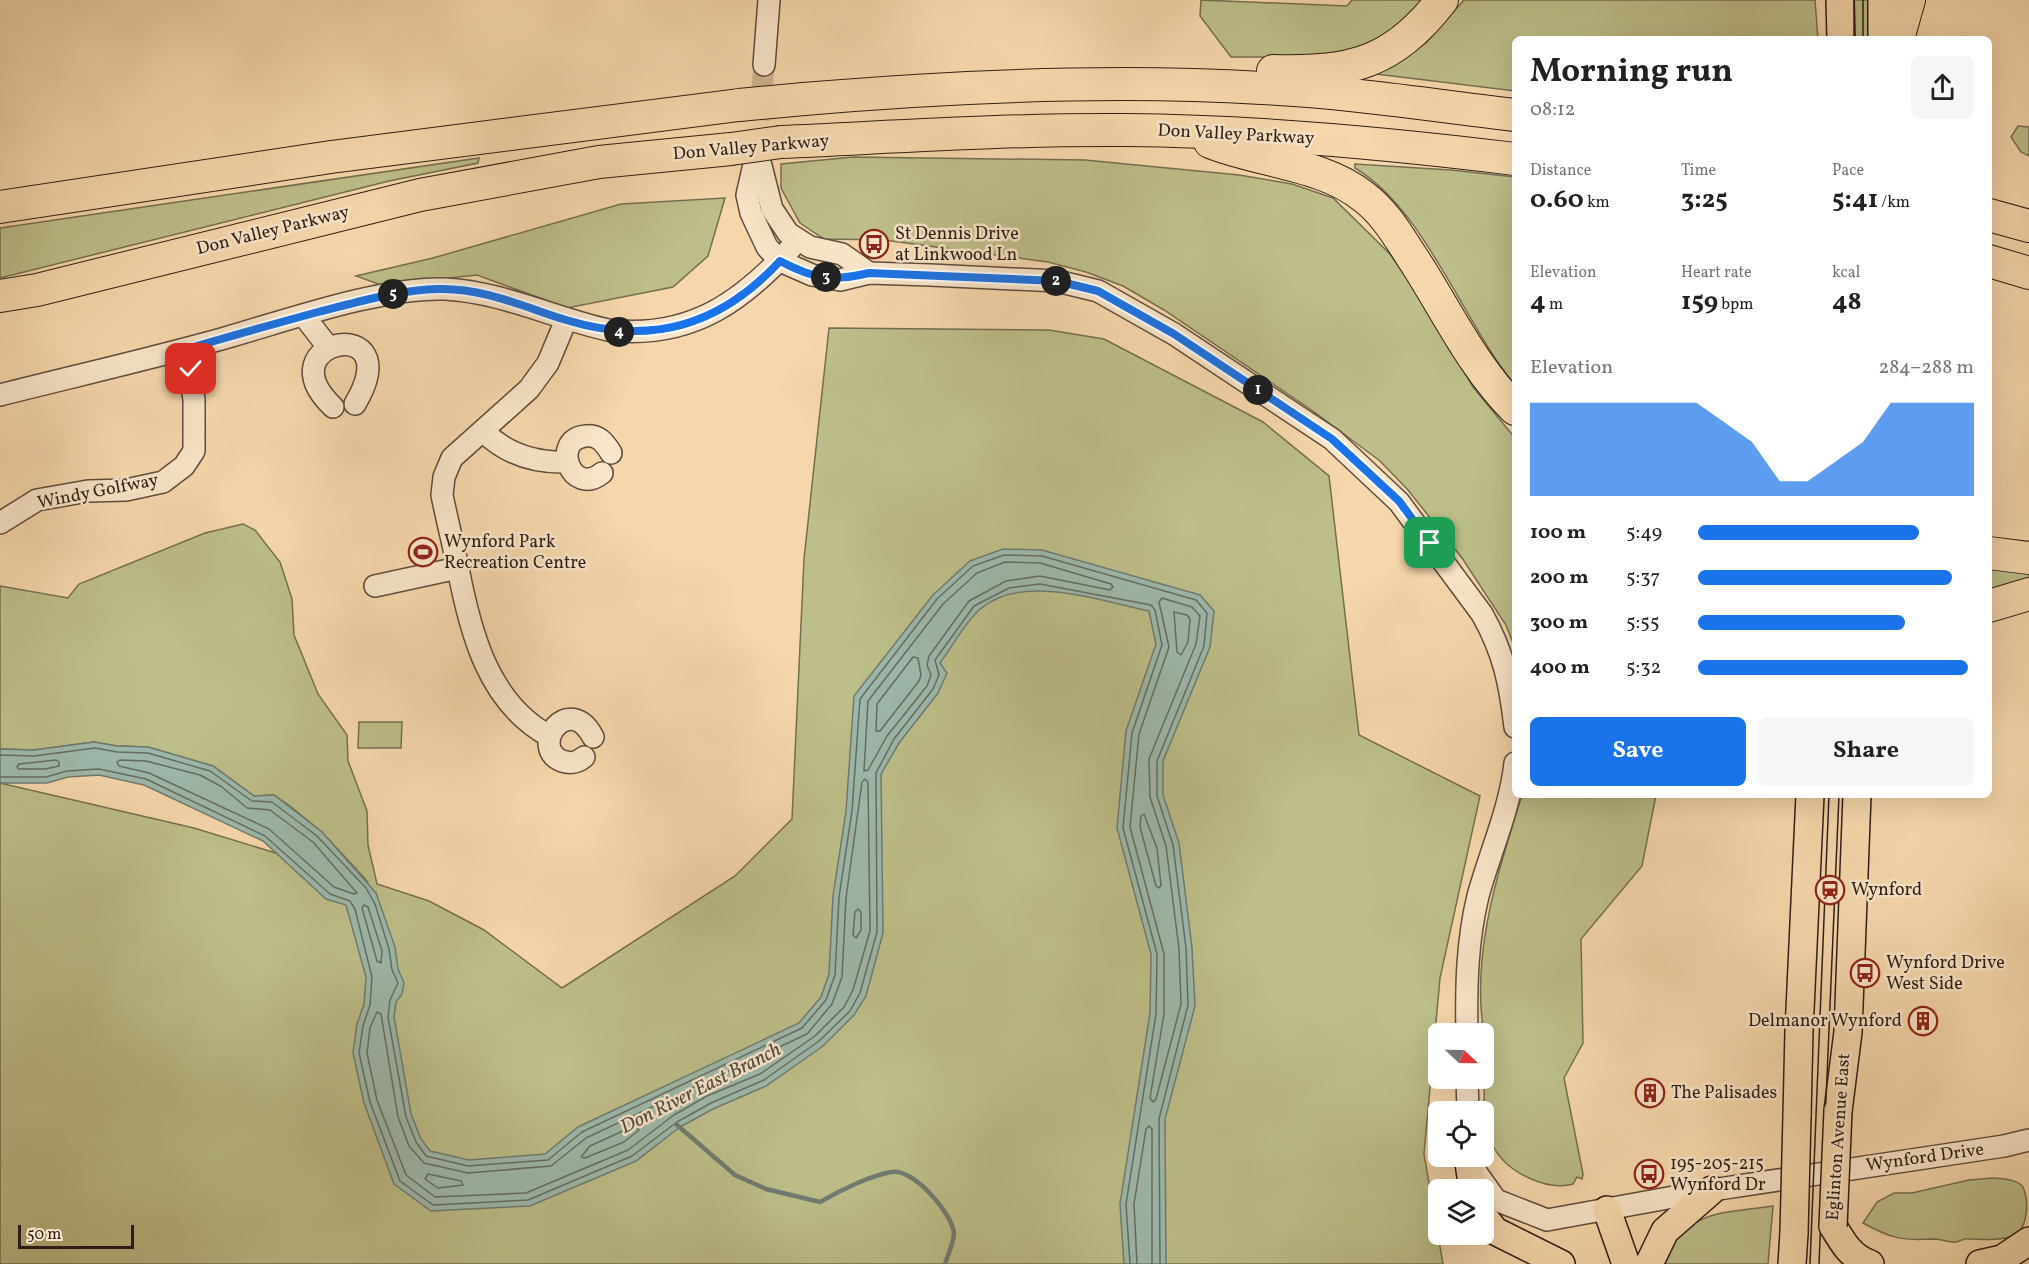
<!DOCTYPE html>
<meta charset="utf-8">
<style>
body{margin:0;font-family:Vollkorn,serif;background:#f6f6f6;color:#202124;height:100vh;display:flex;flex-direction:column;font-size:22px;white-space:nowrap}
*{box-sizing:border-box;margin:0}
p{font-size:20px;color:#757577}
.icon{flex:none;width:33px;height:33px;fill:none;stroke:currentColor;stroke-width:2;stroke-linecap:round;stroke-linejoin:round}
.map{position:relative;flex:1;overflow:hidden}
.panel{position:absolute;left:1512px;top:36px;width:480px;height:762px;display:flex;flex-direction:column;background:#fff;border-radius:9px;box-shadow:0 6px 24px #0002}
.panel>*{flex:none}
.needle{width:39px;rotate:112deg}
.tools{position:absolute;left:1428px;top:1023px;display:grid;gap:12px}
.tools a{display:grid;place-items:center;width:66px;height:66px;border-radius:9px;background:#fff;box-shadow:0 6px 24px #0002;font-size:30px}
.scale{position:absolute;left:18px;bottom:15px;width:116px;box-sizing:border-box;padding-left:6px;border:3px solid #2d1e17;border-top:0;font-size:16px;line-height:21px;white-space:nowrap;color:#2d1e17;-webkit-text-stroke:4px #f9e5c9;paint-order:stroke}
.pin{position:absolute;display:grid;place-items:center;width:51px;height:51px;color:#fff;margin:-26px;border-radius:12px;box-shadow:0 3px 9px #0006}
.km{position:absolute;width:30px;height:30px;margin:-15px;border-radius:50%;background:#222;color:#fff;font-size:16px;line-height:30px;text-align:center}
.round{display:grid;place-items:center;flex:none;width:63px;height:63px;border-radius:9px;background:#f6f6f6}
.headline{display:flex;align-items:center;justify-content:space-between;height:102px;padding:0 18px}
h1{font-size:33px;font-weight:700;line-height:45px}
.stats{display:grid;grid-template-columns:repeat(3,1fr);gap:9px;height:102px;padding:6px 18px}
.stats div{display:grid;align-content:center}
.stats b{font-size:26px;font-weight:700}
.stats small{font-size:16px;font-weight:400}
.stats p{font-size:16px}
.chart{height:168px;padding:12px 18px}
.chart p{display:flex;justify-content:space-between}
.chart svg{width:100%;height:108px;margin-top:6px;fill:#1a73e8;opacity:.7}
.primary-button{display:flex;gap:12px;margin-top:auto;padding:12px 18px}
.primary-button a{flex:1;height:69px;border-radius:9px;background:#1a73e8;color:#fff;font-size:24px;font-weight:700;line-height:69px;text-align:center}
.primary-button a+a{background:#f6f6f6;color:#202124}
ul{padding:0 18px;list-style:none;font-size:20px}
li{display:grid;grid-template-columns:96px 72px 1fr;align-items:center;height:45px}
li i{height:15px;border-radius:8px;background:#1a73e8}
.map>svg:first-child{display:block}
.green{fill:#bdbe89;stroke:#756e50;stroke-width:1.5}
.water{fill:#9db9ac;stroke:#707b70;stroke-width:1.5}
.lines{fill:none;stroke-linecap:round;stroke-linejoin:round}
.shore{stroke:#656c62;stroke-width:1.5}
.stream{stroke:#707b70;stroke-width:4.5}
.minor-tunnel{stroke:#ceb28e;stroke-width:21;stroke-dasharray:21 10;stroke-linecap:butt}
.minor-casing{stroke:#5f4c3c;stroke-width:24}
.major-casing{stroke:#2d1e17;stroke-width:30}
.highway-casing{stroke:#2d1e17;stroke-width:34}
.minor{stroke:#f9e5c9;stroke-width:21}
.major{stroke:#f6d7ac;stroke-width:27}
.highway{stroke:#f6d7ac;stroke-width:32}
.tram{stroke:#2d1e17;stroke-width:1.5}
.major-bridge-casing{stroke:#2d1e17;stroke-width:30;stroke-linecap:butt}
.highway-bridge-casing{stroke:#2d1e17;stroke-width:34;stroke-linecap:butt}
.major-bridge{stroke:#f6d7ac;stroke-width:27}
.highway-bridge{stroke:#f6d7ac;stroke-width:32}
.route-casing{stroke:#fff;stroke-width:12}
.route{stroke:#1a73e8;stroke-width:8}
.labels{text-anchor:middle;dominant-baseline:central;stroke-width:5;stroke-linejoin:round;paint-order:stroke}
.street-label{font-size:18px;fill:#2d1e17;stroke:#f9e5c9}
.poi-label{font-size:18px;fill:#2d1e17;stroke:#f9e5c9;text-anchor:start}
.water-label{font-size:20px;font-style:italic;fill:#4f4c44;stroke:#f9e5c9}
</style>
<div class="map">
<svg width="2029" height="1264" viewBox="0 0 2029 1264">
<rect width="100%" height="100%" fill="#f6d7ac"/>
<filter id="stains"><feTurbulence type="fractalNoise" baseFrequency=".00333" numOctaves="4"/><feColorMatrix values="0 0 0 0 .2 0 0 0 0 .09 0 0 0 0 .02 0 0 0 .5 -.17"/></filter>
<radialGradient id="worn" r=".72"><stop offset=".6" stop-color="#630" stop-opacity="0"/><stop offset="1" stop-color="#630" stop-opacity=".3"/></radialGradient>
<g class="green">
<path d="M 1201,0 L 1347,6 L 1352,0 L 1425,0 L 1400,29 L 1336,57 L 1231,57 L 1200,16 Z"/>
<path d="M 1464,0 L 1815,0 L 1818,39 L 1515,39 L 1515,91 L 1376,74 L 1426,43 Z"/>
<rect x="1850" y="0" width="18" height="39"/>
<path d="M 2018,126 L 2029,127 L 2029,156 L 2021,152 L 2011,137 Z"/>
<path d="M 853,157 L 1085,160 L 1239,175 L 1292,184 L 1333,198 L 1390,254 L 1427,307 L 1473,387 L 1515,438 L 1515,648 L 1506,625 L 1462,558 L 1408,490 L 1380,461 L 1313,411 L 1164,310 L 1123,286 L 1086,272 L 1048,262 L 884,240 L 824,239 L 800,223 L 781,188 L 781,164 Z"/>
<path d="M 479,158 L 478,163 L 389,181 L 0,278 L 0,228 Z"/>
<path d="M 1355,164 L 1451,170 L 1515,177 L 1515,385 C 1462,321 1426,211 1355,168 Z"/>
<path d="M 725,198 L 708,256 L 673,287 L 567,308 L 477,275 L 381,285 L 356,276 L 433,258 L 621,204 Z"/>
<path d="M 829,328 L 1049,330 L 1104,339 L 1263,422 L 1329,476 L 1359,735 L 1480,796 L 1440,978 L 1424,1154 L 1443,1264 L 0,1264 L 0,783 L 194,828 L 367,881 L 322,832 L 290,806 L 274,795 L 254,796 L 213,766 L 148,747 L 117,746 L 94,742 L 34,750 L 0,749 L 0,586 L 68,598 L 79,584 L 205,533 L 243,524 L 255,530 L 280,562 L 292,599 L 294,635 L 318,694 L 347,735 L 348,761 L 367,811 L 368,845 L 377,884 L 429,901 L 484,930 L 562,988 L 735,876 L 792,819 L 804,559 Z"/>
<path d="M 1989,564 L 2029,566 L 2029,583 L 1989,594 Z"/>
<path d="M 359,722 L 402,722 L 401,748 L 358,748 Z"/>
<path d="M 1522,795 L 1656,795 L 1642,866 L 1581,939 L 1583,1043 L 1564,1078 L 1583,1174 L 1582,1179 L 1577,1177 L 1573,1184 C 1559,1188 1542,1184 1529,1178 C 1464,1149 1491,1086 1484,1034 C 1479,1004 1480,968 1485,936 C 1492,888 1508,841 1522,795 Z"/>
<path d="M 1993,1178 C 2003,1179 2017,1179 2023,1187 C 2029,1201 2029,1232 2010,1237 C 1998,1241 1981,1239 1969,1239 C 1964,1238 1961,1241 1956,1242 C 1948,1242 1940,1239 1933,1239 C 1902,1241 1890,1238 1863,1223 L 1877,1202 L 1894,1193 L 1912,1193 L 1969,1180 Z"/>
<path d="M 1773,1206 L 1768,1264 L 1659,1264 C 1691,1209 1716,1214 1773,1206 Z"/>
</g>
<path class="water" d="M 1003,549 L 1042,550 L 1200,595 L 1214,611 L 1210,647 L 1163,761 L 1163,795 L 1179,843 L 1192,948 L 1195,1006 L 1165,1119 L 1166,1264 L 1124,1264 L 1120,1204 L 1150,1013 L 1151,954 L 1117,828 L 1126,731 L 1156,644 L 1149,611 C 1099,601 1021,572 979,610 C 964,624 952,647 940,663 L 947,673 L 938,693 L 899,743 L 881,774 L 883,933 L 866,996 L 854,1015 L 823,1046 L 766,1086 L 713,1109 L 680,1127 L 636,1161 L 530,1206 L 431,1211 L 394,1184 L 364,1103 L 353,1053 L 357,1024 L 364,1004 L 366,977 L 346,905 L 326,899 L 263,841 L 144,785 L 99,775 L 68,777 L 47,783 L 0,783 L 0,749 L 34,750 L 94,742 L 117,746 L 148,747 L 213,766 L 254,796 L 274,795 L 322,832 L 376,893 L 395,947 L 398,969 L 404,983 L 402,994 L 396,1002 L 394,1017 L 411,1114 L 421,1139 L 430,1151 L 469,1160 L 545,1154 L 578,1127 L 799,1023 L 821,997 L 829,974 L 833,896 L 846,811 L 854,696 L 933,595 L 970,561 Z"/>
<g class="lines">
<g class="shore">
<path d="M 1005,562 L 1040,563 L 1111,584 L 1113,587 L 1110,590 L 1040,576 L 1006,581 L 969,601 L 929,656 L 927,665 L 931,675 L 927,686 L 887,736 L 868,770 L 864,771 L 868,701 L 943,604 L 977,573 Z"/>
<path d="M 1162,598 L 1192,607 L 1200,616 L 1196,644 L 1149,759 L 1150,797 L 1166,846 L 1179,949 L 1181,1004 L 1156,1099 L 1153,1102 L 1150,1098 L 1164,1014 L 1164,954 L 1130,827 L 1139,734 L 1169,647 L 1159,602 Z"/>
<path d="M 1174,612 L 1187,615 L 1190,619 L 1188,642 L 1181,655 L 1177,652 Z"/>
<path d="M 913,657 L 918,658 L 921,675 L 919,681 L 880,731 L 876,731 L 877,704 Z"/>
<path d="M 0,755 L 34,756 L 95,748 L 117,752 L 148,753 L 210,771 L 252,801 L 272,802 L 317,836 L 366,888 L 375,904 L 389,949 L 392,970 L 398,983 L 390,1000 L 388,1017 L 406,1117 L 416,1142 L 426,1156 L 468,1166 L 548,1160 L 582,1132 L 802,1028 L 826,1000 L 835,975 L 839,897 L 852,811 L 860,699 L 937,599 L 973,566 L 1004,555 L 1042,556 L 1196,600 L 1207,613 L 1204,646 L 1157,761 L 1157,796 L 1173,845 L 1186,948 L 1188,1005 L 1159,1119 L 1160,1264"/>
<path d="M 56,760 L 59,762 L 59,766 L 45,769 L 19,769 L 17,767 L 19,764 Z"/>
<path d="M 120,760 L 146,761 L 200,775 L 222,787 L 247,808 L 270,810 L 313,842 L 357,893 L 354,894 L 334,887 L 269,829 L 149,773 L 119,766 L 117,762 Z"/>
<path d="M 0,777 L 46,777 L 67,771 L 99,769 L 146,779 L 265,836 L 330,894 L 350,901 L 355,909 L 372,977 L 370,1005 L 363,1026 L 359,1053 L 370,1102 L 400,1181 L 433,1205 L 528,1200 L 632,1156 L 677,1122 L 711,1103 L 764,1080 L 819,1041 L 850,1011 L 860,993 L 877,932 L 876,773 L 894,739 L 933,689 L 939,675 L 935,660 L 974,606 L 1009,588 L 1040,584 L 1151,605 L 1155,610 L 1162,645 L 1132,733 L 1123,828 L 1157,954 L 1156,1014 L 1126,1204 L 1130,1264"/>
<path d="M 865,779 L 868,782 L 870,931 L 853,990 L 844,1007 L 815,1036 L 760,1074 L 707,1096 L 674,1115 L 628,1150 L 526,1193 L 435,1197 L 406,1175 L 377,1100 L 367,1053 L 370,1028 L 377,1012 L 381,1014 L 398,1117 L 409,1146 L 424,1163 L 468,1173 L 551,1166 L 586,1138 L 807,1034 L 832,1004 L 842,977 L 846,898 L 862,782 Z"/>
<path d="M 1144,814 L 1157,848 L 1161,885 L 1159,888 L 1156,886 L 1140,827 L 1141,816 Z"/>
<path d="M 364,905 L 368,907 L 382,951 L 381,963 L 377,961 L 362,908 Z"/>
<path d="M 858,909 L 861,912 L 861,930 L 856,938 L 853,935 L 855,912 Z"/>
<path d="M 636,1125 L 639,1130 L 624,1142 L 585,1158 L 581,1157 L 590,1146 Z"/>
<path d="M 428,1174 L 461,1181 L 463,1185 L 438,1188 L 425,1179 Z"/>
<path d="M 1137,1264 L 1134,1204 L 1146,1129 L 1149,1126 L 1152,1129 L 1152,1264"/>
</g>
<path class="stream" d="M 677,1125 L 735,1175 L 766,1189 L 820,1202 C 839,1191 871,1175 892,1172 C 913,1168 952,1213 954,1233 C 954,1242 948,1255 945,1264"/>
<path class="minor-tunnel" d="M 757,151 L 764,65"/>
<g class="minor-casing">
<g id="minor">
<path d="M 764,65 L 769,0"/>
<path d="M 757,151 L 747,195 L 751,213 L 767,247 L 780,261 L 812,275 L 840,280 L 869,273 L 930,275 L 1057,281 L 1098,291 L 1174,334 L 1332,439 L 1399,502 L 1482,614 C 1504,653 1510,684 1515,727"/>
<path d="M 758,154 L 772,209 L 788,233 L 810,247 L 842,254 L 869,273"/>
<path d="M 304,316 L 328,347"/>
<path d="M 0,395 C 75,376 150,359 225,338 C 288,320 381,287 445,289 C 502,292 554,318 608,330 C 692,340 745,300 798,240"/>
<path d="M 333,407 C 262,339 411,311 355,404"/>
<path d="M 483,431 C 506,454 535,463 567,462"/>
<path d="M 602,473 C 571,498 550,439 586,436 C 598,434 605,443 611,453"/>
<path d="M 0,523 L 37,500 L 88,491 L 126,490 L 163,482 L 184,466 L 194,451 L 194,400 L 187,349"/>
<path d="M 375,586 L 458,568"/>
<path d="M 549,736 C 488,703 470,631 458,568 C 453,543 447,520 442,495 L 444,477 L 452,458 L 529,389 L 548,363 L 566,320"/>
<path d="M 584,757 C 577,763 571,764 562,761 C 528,747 569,691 593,737"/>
<path d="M 1467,1034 C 1466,987 1467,941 1478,896 C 1490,852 1510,809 1515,763"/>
<path d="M 1467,1078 L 1468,1112"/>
<path d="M 1471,1165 L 1496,1200 L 1547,1220 L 1712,1190 L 2004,1146 L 2029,1140"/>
</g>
</g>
<g class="major-casing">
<g id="major">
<path d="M 1840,0 L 1841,39"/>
<path d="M 1882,0 L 1882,39"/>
<path d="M 1838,1111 L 1848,1032 L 1857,795"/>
<path d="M 1797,1116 L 1799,1031 L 1810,795"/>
<path d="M 1469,1163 L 1473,1190"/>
<path d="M 1607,1210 L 1626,1264"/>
<path d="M 1484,1217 L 1495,1231 L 1561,1264"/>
<path d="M 1833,1226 C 1843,1243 1851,1257 1870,1264"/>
<path d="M 1649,1264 L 1665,1231 L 1712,1190"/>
<path d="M 1792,1264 L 1794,1233"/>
<path d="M 1980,1264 L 2002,1259 L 2029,1241"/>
</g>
</g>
<g class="highway-casing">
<g id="highway">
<path d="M 1898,39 L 1909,0"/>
<path d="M 1273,71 C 1350,73 1393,64 1442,0"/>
<path d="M 804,99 C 956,86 1109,79 1262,88 C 1346,92 1431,105 1515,115"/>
<path d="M 781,142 C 895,137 1011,129 1126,130 C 1256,131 1385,143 1515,159"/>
<path d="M 1210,142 C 1259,162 1322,163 1364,197 C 1384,212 1397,234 1410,254 C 1444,305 1471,365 1515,409"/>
<path d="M 0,207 L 331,157 L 739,105"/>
<path d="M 1989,215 L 2029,226"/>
<path d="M 1989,261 L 2029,273"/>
<path d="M 0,296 L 37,290 L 420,195 L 599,162 L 731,149"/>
<path d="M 1989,553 L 2029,558"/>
<path d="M 1989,606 L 2029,594"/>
</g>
</g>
<use href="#minor" class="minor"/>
<use href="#major" class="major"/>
<use href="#highway" class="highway"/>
<g class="tram">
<path d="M 1863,0 L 1863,39"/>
<path d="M 1854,39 L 1854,0"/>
<path d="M 1810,1264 L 1829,795"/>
<path d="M 1819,1264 L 1839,795"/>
</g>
<g class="major-bridge-casing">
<g id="major-bridge">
<path d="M 1833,1226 L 1838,1111"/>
<path d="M 1794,1233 L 1797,1116"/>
</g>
</g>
<g class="highway-bridge-casing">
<g id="highway-bridge">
<path d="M 739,105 L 804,99"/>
<path d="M 731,149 L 781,142"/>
</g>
</g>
<use href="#major-bridge" class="major-bridge"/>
<use href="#highway-bridge" class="highway-bridge"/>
</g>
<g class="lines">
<g class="route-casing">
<path id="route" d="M 191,369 L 187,349 C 231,336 274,324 318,312 C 358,302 398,290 439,289 C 484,288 524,307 566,320 C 651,346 720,326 780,261 C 814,279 831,282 869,273 L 1057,281 L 1098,291 L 1174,334 L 1332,439 L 1399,501 L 1430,543"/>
</g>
<use href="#route" class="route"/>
</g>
<defs>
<g id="bus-ring" transform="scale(1.5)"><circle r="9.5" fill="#f9e5c9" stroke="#8f2418" stroke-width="1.5"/><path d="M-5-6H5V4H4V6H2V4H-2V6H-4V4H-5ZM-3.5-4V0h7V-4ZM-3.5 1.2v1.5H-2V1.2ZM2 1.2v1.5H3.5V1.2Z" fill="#8f2418"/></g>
<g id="stadium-ring" transform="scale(1.5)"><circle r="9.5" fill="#f9e5c9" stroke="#8f2418" stroke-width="1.5"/><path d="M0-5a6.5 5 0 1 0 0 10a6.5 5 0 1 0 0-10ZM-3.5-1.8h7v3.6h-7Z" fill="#8f2418"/></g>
<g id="station-ring" transform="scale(1.5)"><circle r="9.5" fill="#f9e5c9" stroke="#8f2418" stroke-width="1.5"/><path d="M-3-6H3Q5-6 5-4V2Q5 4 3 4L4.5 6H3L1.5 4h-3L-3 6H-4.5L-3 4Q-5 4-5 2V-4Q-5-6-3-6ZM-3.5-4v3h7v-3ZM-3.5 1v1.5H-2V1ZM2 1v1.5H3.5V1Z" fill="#8f2418"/></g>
<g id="building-ring" transform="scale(1.5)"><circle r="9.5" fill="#f9e5c9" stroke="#8f2418" stroke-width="1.5"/><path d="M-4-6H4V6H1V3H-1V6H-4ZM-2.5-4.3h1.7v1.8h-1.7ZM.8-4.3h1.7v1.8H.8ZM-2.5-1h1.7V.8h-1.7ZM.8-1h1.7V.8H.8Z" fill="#8f2418"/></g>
</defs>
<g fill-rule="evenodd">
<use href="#bus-ring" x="874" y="244"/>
<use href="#stadium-ring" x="423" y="552"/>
<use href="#station-ring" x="1830" y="890"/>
<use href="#bus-ring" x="1865" y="973"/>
<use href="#building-ring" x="1923" y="1021"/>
<use href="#building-ring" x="1650" y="1093"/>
<use href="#bus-ring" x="1649" y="1174"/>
</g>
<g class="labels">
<g class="street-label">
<text transform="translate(1236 135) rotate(3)">Don Valley Parkway</text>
<text transform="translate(751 148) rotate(-5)">Don Valley Parkway</text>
<text transform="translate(273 231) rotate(-14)">Don Valley Parkway</text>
<text transform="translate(98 492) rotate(-11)">Windy Golfway</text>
<text transform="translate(1839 1137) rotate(-86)">Eglinton Avenue East</text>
<text transform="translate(1925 1158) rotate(-8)">Wynford Drive</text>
</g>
<g class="poi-label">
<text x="895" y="234">St Dennis Drive<tspan x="895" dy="21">at Linkwood Ln</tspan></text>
<text x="444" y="542">Wynford Park<tspan x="444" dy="21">Recreation Centre</tspan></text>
<text x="1851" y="890">Wynford</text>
<text x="1886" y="963">Wynford Drive<tspan x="1886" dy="21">West Side</tspan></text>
<text x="1902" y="1021" text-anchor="end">Delmanor Wynford</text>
<text x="1671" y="1093">The Palisades</text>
<text x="1670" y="1164">195-205-215<tspan x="1670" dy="21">Wynford Dr</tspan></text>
</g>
<g class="water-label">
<text transform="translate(701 1089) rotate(-27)">Don River East Branch</text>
</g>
</g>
<rect width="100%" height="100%" filter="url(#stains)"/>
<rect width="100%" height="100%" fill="url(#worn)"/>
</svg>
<div class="tools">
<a><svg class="needle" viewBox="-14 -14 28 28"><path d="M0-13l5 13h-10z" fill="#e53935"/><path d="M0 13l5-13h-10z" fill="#757577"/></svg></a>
<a><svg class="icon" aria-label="locate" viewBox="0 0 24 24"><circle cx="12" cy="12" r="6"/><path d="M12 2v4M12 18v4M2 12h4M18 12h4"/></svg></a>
<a><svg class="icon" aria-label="layers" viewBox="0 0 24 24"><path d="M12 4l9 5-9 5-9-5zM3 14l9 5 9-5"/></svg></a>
</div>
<div class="scale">50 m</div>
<div class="pin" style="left:1430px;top:543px;background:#1e9e55"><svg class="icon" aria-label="arrive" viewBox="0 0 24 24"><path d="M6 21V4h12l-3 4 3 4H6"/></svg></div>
<div class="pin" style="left:191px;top:369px;background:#d93025"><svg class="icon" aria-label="check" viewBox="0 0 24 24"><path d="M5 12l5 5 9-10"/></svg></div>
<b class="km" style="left:1258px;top:390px">1</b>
<b class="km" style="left:1056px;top:281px">2</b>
<b class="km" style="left:826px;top:277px">3</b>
<b class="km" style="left:619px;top:332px">4</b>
<b class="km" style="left:393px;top:294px">5</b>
<section class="panel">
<div class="headline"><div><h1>Morning run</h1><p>08:12</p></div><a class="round"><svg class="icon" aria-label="share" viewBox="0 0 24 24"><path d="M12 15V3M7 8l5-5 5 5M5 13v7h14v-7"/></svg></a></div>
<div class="stats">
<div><p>Distance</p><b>0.60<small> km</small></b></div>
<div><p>Time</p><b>3:25</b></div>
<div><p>Pace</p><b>5:41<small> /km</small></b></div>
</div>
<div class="stats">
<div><p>Elevation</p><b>4<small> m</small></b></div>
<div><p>Heart rate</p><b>159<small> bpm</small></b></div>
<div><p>kcal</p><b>48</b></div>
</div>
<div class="chart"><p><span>Elevation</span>284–288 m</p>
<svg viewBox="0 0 160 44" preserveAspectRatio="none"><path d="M0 44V6L10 6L20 6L30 6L40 6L50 6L60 6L70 14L80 22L90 38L100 38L110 30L120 22L130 6L140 6L150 6L160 6V44z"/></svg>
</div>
<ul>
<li><b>100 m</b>5:49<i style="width:80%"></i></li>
<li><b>200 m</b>5:37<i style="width:92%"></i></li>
<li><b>300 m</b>5:55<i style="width:75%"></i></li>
<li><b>400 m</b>5:32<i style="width:98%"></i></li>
</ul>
<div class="primary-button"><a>Save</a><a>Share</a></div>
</section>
</div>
